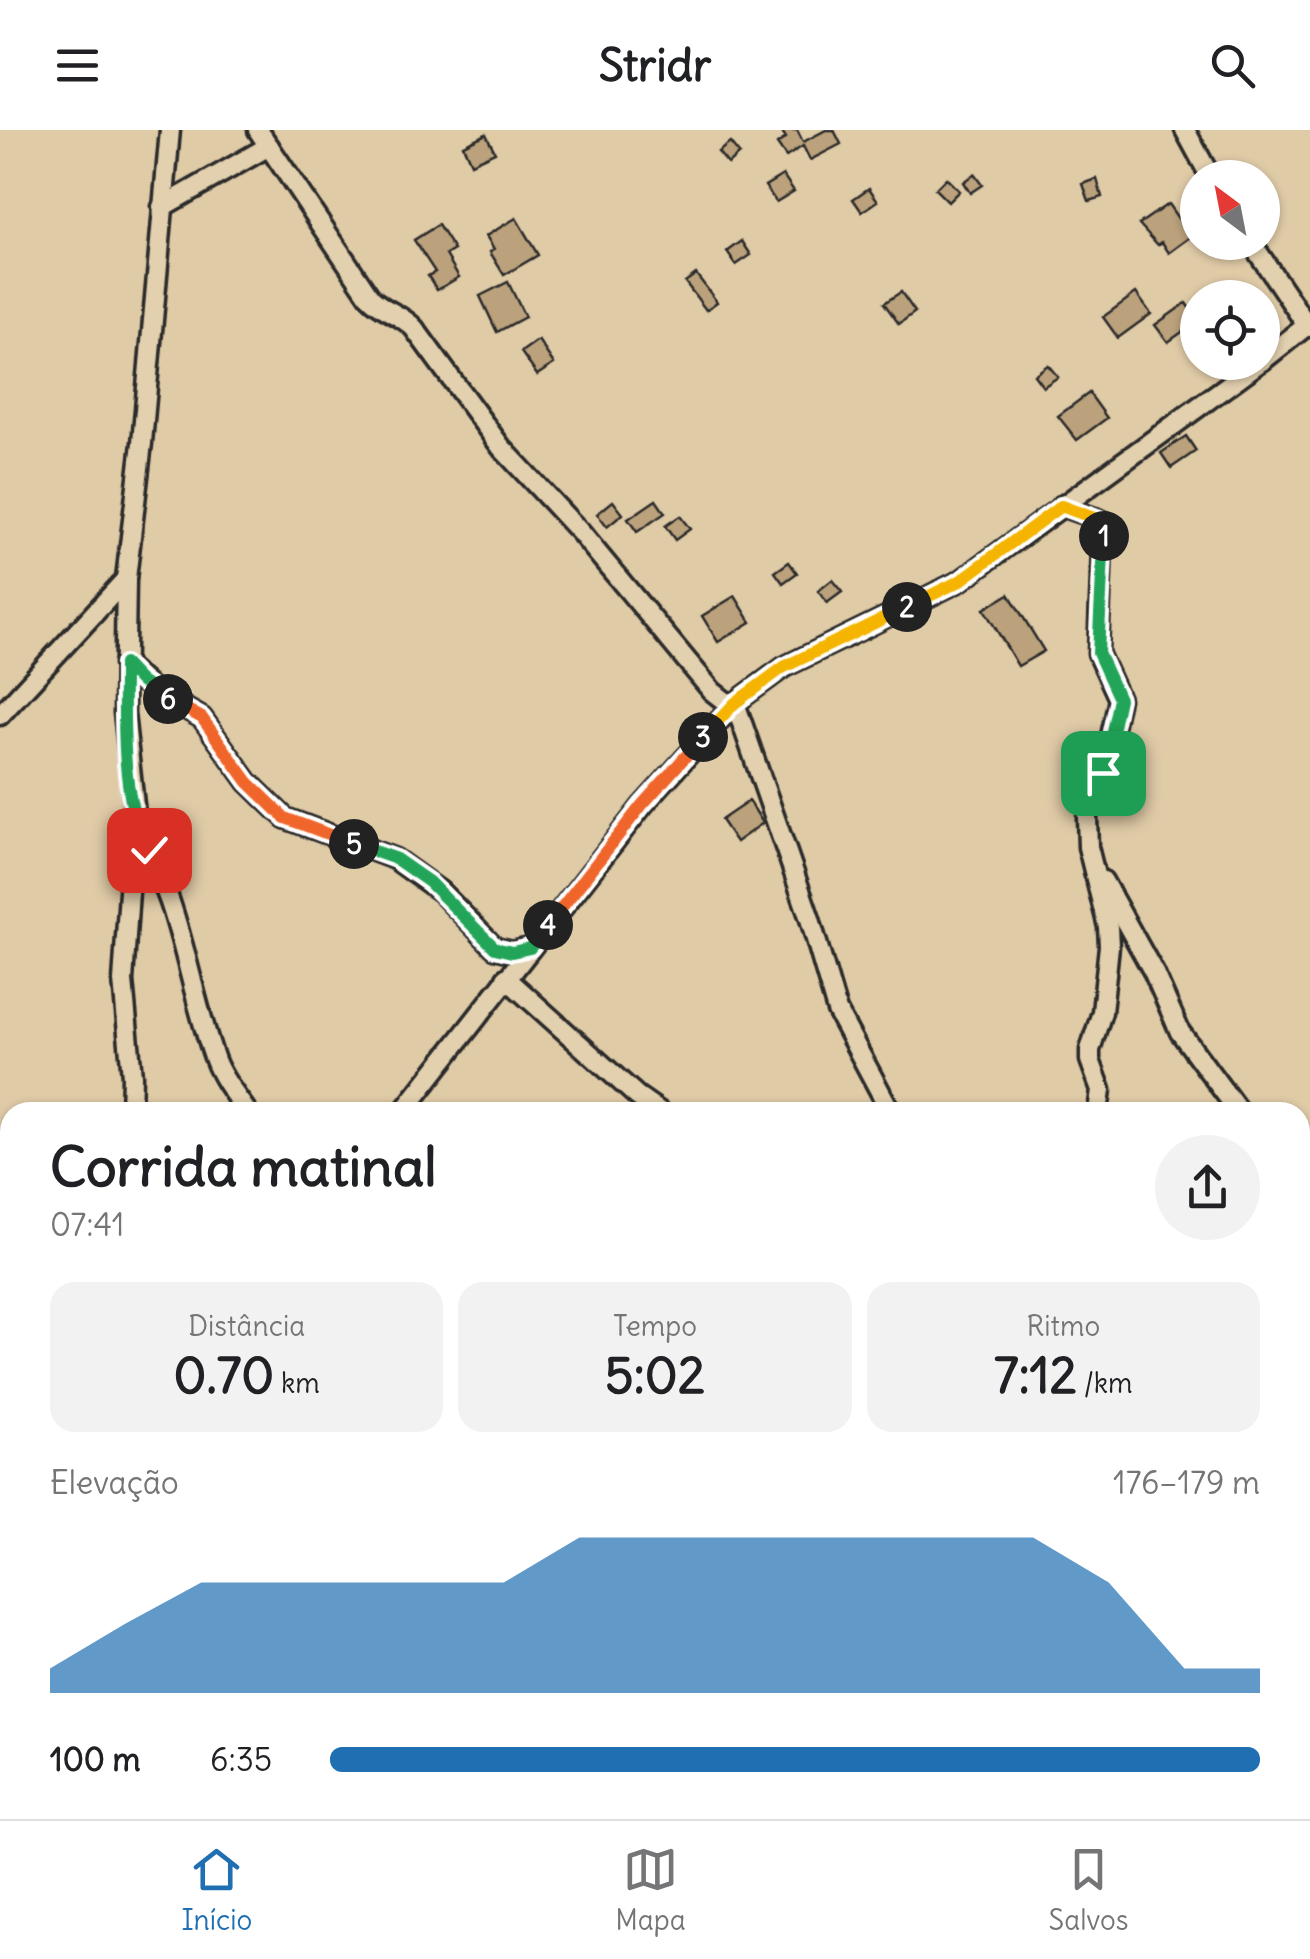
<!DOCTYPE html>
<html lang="pt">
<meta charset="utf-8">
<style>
body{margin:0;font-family:Delius,sans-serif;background:#f2f2f2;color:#202124;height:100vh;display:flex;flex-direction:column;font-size:38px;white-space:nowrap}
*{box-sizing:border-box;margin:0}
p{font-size:32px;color:#757577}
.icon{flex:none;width:55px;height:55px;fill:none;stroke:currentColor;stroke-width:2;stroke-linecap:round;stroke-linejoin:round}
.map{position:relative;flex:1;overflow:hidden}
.sheet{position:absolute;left:0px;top:972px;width:1310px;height:718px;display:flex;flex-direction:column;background:#fff;border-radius:30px 30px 0 0;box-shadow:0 2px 8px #0004}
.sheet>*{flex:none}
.needle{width:65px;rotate:328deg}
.controls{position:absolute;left:1180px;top:30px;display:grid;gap:20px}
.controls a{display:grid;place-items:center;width:100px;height:100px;border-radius:50%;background:#fff;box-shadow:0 2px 8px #0004;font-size:50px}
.pin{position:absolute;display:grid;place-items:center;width:85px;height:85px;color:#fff;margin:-42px;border-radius:20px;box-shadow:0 5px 15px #0006}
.km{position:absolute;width:50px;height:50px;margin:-25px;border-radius:50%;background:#222;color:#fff;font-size:28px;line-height:50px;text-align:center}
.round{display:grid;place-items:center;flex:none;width:105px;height:105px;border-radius:52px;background:#f2f2f2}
.headline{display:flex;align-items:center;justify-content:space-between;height:170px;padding:0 50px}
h1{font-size:55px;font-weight:700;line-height:75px}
.stats{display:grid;grid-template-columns:repeat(3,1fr);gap:15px;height:170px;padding:10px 50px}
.stats div{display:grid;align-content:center;border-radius:25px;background:#f2f2f2;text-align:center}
.stats b{font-size:50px;font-weight:700}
.stats small{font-size:28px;font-weight:400}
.stats p{font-size:28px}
.chart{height:280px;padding:20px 50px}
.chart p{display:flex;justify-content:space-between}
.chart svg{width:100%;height:180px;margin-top:10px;fill:#1f6fb2;opacity:.7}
ul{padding:0 50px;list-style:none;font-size:32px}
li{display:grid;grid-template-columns:160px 120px 1fr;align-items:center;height:75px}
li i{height:25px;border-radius:12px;background:#1f6fb2}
header{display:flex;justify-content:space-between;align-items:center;height:130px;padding:0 50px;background:#fff;font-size:45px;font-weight:700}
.tab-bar{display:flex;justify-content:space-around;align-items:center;height:140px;border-top:2px solid #e0e0e0;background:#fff;font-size:28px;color:#757577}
.tab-bar a{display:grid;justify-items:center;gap:5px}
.tab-bar .current{color:#1f6fb2}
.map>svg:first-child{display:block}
.building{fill:#bba27c;stroke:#2b2b2b;stroke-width:2.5}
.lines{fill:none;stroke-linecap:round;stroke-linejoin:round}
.minor-casing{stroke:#2b2b2b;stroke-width:25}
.minor{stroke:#e2d0ae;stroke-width:18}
.split-1-casing{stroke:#fff;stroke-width:20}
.split-2-casing{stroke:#fff;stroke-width:20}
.split-3-casing{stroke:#fff;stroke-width:20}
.split-4-casing{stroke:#fff;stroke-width:20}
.split-5-casing{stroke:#fff;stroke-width:20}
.split-6-casing{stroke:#fff;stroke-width:20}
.split-7-casing{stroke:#fff;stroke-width:20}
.split-1{stroke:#22a559;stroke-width:12}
.split-2{stroke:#f5b400;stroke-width:12}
.split-3{stroke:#f5b400;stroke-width:12}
.split-4{stroke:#f0652b;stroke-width:12}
.split-5{stroke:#22a559;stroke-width:12}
.split-6{stroke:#f0652b;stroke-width:12}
.split-7{stroke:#22a559;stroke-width:12}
</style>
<header><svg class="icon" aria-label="menu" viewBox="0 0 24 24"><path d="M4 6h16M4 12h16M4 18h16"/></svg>Stridr<svg class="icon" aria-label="search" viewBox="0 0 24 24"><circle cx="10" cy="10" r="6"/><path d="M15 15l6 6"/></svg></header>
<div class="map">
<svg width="1310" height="1689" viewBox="0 0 1310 1689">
<rect width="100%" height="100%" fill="#e0cba7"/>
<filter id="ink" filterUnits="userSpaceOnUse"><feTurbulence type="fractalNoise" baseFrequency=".01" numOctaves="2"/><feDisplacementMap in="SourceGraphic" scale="20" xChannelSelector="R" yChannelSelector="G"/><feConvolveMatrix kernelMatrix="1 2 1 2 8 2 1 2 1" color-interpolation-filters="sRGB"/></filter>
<g filter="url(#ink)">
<g class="building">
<path d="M 781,0 L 797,0 L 803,12 L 826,0 L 834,0 L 841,14 L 810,30 L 803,16 L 786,27 L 777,14 L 786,8 Z"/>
<path d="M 486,4 L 495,22 L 471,33 L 463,15 Z"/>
<path d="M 730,13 L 739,24 L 728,34 L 718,22 Z"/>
<path d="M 974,44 L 982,55 L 970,63 L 963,52 Z"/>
<path d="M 783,45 L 794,61 L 776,72 L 765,56 Z"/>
<path d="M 946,48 L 959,61 L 948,72 L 935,59 Z"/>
<path d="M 1097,49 L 1102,67 L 1089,71 L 1083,54 Z"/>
<path d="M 869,58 L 878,71 L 862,82 L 853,69 Z"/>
<path d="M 1168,74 L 1191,107 L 1169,123 L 1162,112 L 1158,115 L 1139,94 Z"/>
<path d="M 516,88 L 538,125 L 504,145 L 490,122 L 494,119 L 486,106 Z"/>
<path d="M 438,95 L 454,120 L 446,125 L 459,147 L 437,160 L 428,146 L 435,142 L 414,110 Z"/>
<path d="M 742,111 L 751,125 L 736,135 L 727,122 Z"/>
<path d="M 696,144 L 717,172 L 706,180 L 685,152 Z"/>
<path d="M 508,152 L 525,187 L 497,202 L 480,166 Z"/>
<path d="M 901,162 L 915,182 L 899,194 L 884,173 Z"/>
<path d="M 1136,163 L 1151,184 L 1118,208 L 1103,187 Z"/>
<path d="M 1186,173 L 1198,191 L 1168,212 L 1155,195 Z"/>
<path d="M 538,210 L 554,234 L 537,245 L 521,222 Z"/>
<path d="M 1048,235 L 1058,247 L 1043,257 L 1034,245 Z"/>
<path d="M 1089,263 L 1107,288 L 1077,310 L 1058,286 Z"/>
<path d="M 1186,306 L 1196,321 L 1171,338 L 1161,323 Z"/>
<path d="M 656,370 L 665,383 L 637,402 L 628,389 Z"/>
<path d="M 613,371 L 623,384 L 607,397 L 597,384 Z"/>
<path d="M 680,386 L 690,399 L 675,410 L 665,396 Z"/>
<path d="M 789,432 L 797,443 L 783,453 L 775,442 Z"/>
<path d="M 832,450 L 842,462 L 827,473 L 818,461 Z"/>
<path d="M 1009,464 L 1044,521 L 1018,536 L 984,479 Z"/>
<path d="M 735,466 L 751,492 L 718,512 L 702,486 Z"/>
<path d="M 749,671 L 763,693 L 736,712 L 721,690 Z"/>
</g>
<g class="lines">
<g class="minor-casing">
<g id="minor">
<path d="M 258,0 L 370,167 C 383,181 401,184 414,198 L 501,317 L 580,402 L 712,561 L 726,572 L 735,573 L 810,789 L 837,881 L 891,982"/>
<path d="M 1185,0 L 1211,48"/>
<path d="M 162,77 L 269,16"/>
<path d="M 1251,112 L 1308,197"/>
<path d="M 1262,231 L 1310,193"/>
<path d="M 1061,376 L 1103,391 L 1098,523 L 1119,569 L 1102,648 L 1089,671 L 1087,688 L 1088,717 L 1108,797 L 1109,816 L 1102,882 L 1090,920 L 1090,930 L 1101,960 L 1098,982"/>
<path d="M 124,534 L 154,561 L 202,588 L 248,652 L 285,688 L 395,729 L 441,762 L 495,818 L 512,822 L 530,818"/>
<path d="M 0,585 L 126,449"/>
<path d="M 137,702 C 182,772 187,854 215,930 C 222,949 236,966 247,982"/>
<path d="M 1103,751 L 1154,843 L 1180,902 L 1239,982"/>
<path d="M 506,848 L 637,966 L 660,982"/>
<path d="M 131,982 L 132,946 L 123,851 L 130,747 L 137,702 L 124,583 L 126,449 L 142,313 L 170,0"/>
<path d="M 403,982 L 643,675 L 735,573 L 784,537 L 960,451 L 1260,232"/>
<path d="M 0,1491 L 10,1482"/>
<path d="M 0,1600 L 10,1582"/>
<path d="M 0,1613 L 10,1619"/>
<path d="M 100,1680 L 111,1689"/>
<path d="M 554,1680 L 556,1689"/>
<path d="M 844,1680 L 856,1689"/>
<path d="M 189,1689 L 198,1680"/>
<path d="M 638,1689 L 644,1680"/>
</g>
</g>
<use href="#minor" class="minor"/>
</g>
</g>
<g class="lines" filter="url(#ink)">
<g class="split-1-casing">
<path id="split-1" d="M 1103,643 L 1119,569 L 1098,523 L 1104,406"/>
</g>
<g class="split-2-casing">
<path id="split-2" d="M 907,477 L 960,451 L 1061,376 L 1102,391 L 1104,406"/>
</g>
<g class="split-3-casing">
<path id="split-3" d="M 703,607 L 735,573 L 784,537 L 907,477"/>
</g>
<g class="split-4-casing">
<path id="split-4" d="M 548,795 L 642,675 L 703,607"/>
</g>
<g class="split-5-casing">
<path id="split-5" d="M 354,714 L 396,729 L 429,752 L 495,818 L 512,822 L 530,818 L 548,795"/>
</g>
<g class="split-6-casing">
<path id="split-6" d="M 168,569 L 202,588 L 248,652 L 285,688 L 354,714"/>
</g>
<g class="split-7-casing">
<path id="split-7" d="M 149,720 C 120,675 124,588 124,534 L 141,552 L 168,569"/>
</g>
<use href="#split-1" class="split-1"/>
<use href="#split-2" class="split-2"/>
<use href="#split-3" class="split-3"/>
<use href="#split-4" class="split-4"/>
<use href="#split-5" class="split-5"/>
<use href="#split-6" class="split-6"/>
<use href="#split-7" class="split-7"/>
</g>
</svg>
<div class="controls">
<a><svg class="needle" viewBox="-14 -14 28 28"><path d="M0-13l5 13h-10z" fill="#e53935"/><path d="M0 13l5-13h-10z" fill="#757577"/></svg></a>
<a><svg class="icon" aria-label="locate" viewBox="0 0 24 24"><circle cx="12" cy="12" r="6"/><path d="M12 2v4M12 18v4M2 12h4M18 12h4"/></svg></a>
</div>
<div class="pin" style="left:1103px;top:643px;background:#1e9e55"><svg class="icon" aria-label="arrive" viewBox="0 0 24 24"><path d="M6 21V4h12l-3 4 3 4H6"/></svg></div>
<div class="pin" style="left:149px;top:720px;background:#d93025"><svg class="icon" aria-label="check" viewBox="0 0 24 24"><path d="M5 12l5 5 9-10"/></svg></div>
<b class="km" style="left:1104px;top:406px">1</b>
<b class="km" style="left:907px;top:477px">2</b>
<b class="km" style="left:703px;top:607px">3</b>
<b class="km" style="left:548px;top:795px">4</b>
<b class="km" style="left:354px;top:714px">5</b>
<b class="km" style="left:168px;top:569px">6</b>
<section class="sheet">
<div class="headline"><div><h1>Corrida matinal</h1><p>07:41</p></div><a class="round"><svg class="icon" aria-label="share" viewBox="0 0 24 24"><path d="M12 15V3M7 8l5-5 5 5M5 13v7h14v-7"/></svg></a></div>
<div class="stats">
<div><p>Distância</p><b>0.70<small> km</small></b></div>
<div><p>Tempo</p><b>5:02</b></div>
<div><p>Ritmo</p><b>7:12<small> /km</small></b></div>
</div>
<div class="chart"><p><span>Elevação</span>176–179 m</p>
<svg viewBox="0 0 160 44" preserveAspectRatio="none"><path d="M0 44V38L10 27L20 17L30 17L40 17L50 17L60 17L70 6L80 6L90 6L100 6L110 6L120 6L130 6L140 17L150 38L160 38V44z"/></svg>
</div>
<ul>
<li><b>100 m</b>6:35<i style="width:100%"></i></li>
</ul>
</section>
</div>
<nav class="tab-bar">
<a class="current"><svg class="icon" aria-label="home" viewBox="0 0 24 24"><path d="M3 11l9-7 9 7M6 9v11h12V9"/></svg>Início</a>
<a><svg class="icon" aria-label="map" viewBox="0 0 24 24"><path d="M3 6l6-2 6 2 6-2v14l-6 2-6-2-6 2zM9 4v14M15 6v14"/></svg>Mapa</a>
<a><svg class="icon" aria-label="saved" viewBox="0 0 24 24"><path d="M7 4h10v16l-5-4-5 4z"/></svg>Salvos</a>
</nav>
